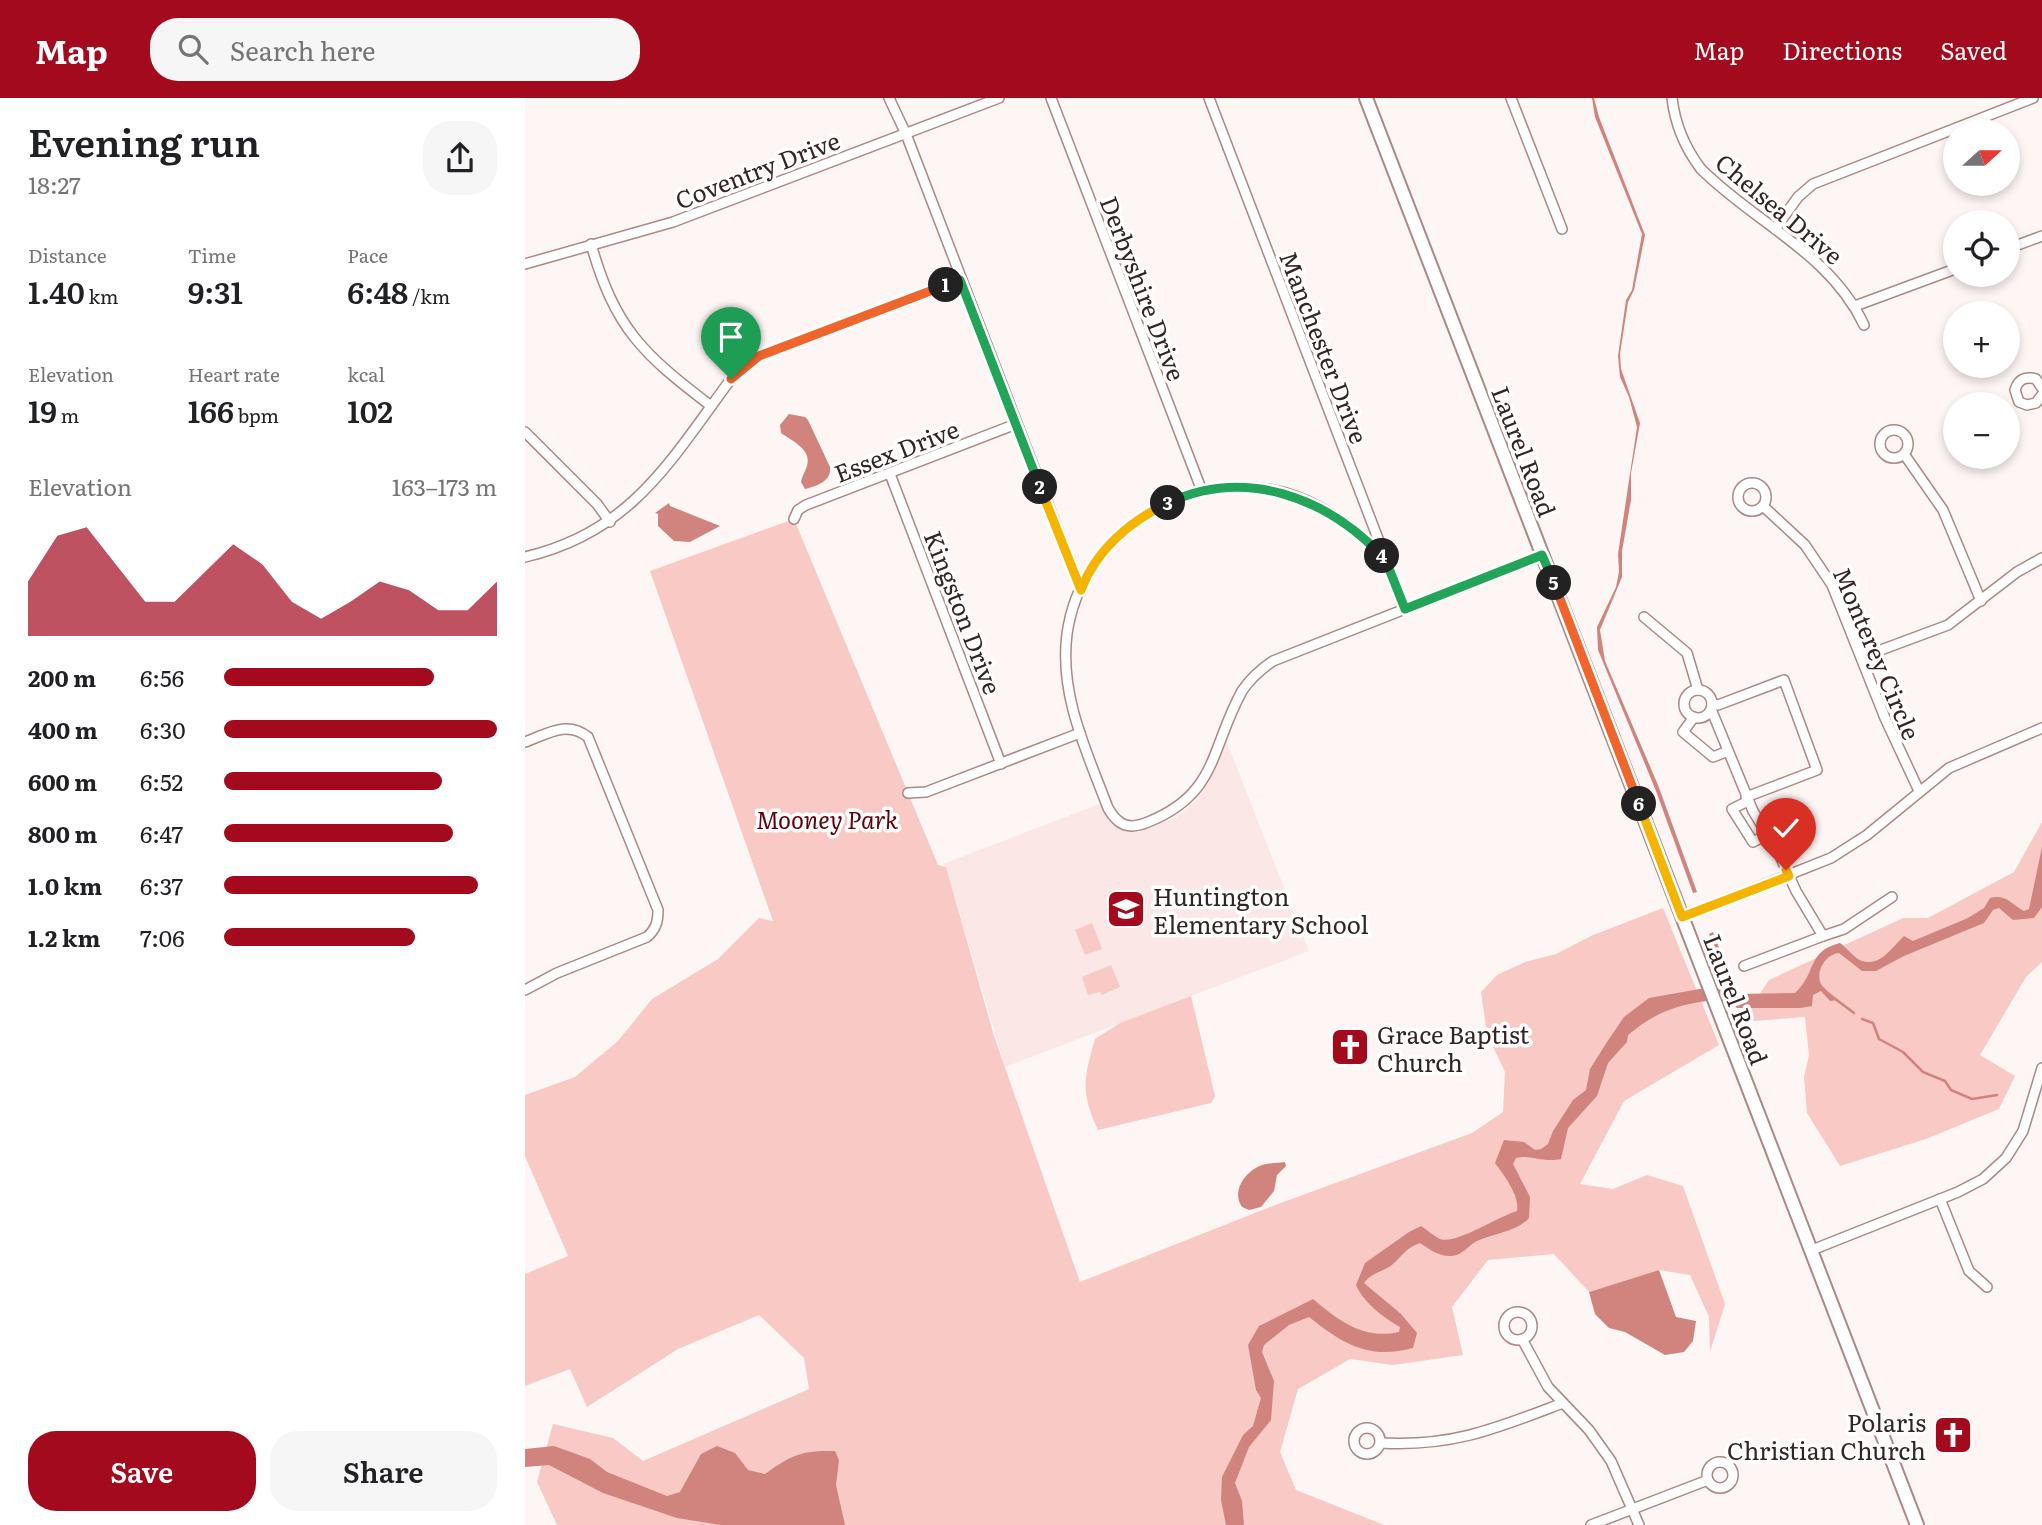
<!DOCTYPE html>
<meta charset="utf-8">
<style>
body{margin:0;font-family:Literata,serif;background:#f6f6f6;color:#202124;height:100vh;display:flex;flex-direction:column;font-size:26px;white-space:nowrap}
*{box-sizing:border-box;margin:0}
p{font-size:23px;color:#757577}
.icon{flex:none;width:38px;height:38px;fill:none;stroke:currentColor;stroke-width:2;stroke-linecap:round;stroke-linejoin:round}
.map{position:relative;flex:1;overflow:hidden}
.details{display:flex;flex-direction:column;background:#fff;width:525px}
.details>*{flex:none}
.needle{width:46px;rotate:69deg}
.buttons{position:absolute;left:1418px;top:21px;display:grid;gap:14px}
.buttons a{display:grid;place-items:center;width:77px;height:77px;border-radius:50%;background:#fff;box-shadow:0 4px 10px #0003;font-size:35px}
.pin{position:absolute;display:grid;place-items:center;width:60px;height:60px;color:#fff;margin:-72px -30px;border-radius:50% 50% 50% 0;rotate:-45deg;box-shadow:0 0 7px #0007}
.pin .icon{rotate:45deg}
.km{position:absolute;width:35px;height:35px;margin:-18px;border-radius:50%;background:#222;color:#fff;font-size:19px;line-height:35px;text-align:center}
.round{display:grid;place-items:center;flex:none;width:74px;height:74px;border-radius:28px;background:#f6f6f6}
.headline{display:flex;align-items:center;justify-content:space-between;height:119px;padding:0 28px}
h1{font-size:38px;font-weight:600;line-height:52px}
.metrics{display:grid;grid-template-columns:repeat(3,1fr);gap:10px;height:119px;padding:7px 28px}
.metrics div{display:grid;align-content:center}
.metrics b{font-size:30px;font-weight:600}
.metrics small{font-size:19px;font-weight:400}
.metrics p{font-size:19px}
.chart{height:196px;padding:14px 28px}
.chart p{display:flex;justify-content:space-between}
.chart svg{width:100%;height:126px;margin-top:7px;fill:#a40a1d;opacity:.7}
.action{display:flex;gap:14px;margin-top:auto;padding:14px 28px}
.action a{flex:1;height:80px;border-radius:28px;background:#a40a1d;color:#fff;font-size:28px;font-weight:600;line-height:80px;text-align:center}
.action a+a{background:#f6f6f6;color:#202124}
ul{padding:0 28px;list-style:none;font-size:23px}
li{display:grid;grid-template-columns:112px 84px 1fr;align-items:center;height:52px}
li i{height:18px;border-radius:9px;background:#a40a1d}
header{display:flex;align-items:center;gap:42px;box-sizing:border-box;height:98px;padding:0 35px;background:#a40a1d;color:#fff}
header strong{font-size:33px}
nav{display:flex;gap:38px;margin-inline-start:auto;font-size:24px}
.search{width:490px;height:63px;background:#f6f6f6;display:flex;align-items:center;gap:18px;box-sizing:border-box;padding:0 24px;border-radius:28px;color:#757577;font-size:26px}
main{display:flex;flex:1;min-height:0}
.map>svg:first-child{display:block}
.built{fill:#fbe7e5}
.green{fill:#f8c9c5}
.water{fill:#d1847e}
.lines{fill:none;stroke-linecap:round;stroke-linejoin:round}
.stream{stroke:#d1847e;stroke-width:2.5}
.minor-casing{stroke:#ad8885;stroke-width:12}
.tertiary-casing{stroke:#ad8885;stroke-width:16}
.minor{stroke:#fff;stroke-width:9}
.tertiary{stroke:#fff;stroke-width:12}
.split-1-casing{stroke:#fff;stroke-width:14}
.split-2-casing{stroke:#fff;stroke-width:14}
.split-3-casing{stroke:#fff;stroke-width:14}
.split-4-casing{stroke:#fff;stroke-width:14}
.split-5-casing{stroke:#fff;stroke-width:14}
.split-6-casing{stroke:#fff;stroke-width:14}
.split-7-casing{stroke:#fff;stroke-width:14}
.split-1{stroke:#f0652b;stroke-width:9}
.split-2{stroke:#22a559;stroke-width:9}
.split-3{stroke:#f5b400;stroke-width:9}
.split-4{stroke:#22a559;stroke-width:9}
.split-5{stroke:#22a559;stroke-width:9}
.split-6{stroke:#f0652b;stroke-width:9}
.split-7{stroke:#f5b400;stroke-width:9}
.labels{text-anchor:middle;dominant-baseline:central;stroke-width:7;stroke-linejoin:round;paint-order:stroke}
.street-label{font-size:24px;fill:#342524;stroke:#fff}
.park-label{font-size:24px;font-style:italic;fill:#62000b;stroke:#fff}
.poi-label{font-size:24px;fill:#342524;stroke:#fff;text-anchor:start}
</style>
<header>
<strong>Map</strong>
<div class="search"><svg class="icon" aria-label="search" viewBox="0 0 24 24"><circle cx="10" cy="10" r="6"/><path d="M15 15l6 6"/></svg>Search here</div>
<nav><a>Map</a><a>Directions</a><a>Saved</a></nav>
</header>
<main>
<section class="details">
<div class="headline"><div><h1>Evening run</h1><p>18:27</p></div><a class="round"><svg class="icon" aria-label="share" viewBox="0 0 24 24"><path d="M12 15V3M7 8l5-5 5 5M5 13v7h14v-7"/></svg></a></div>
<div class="metrics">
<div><p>Distance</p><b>1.40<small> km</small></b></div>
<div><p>Time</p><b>9:31</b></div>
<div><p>Pace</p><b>6:48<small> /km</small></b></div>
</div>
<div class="metrics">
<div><p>Elevation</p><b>19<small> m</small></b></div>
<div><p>Heart rate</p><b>166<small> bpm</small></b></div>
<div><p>kcal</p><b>102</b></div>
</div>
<div class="chart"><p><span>Elevation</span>163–173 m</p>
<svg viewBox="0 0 160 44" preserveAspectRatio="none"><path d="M0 44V25L10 9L20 6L30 19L40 32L50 32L60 22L70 12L80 19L90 32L100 38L110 32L120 25L130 28L140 35L150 35L160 25V44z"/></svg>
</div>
<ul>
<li><b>200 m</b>6:56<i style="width:77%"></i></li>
<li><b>400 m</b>6:30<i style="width:100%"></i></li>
<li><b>600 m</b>6:52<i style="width:80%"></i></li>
<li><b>800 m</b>6:47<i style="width:84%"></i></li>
<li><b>1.0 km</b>6:37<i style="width:93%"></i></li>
<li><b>1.2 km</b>7:06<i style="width:70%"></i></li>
</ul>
<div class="action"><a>Save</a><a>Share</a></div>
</section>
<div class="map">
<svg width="1517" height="1427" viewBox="0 0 1517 1427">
<rect width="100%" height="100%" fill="#fef6f5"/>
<path class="built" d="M 701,642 L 784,853 L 480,969 L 421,769 L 418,766 L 577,705 L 586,726 L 601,734 L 614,734 L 652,719 L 674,700 Z"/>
<g class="green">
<path d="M 269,421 L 413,767 L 421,769 L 469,938 L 555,1184 L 753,1106 L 947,1035 L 978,1014 L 980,974 L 962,936 L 956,894 L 972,877 L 1000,864 L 1031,856 L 1068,837 L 1138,810 L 1194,947 L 1099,1003 L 1055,1086 L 1088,1091 L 1122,1077 L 1158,1088 L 1200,1206 L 1185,1254 L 1184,1219 L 1165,1177 L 1134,1172 L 1064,1194 L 1029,1156 L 963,1162 L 927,1209 L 938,1257 L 868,1267 L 825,1261 L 773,1291 L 755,1354 L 771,1392 L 859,1427 L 32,1427 L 12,1384 L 28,1326 L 88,1340 L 118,1363 L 284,1291 L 279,1260 L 234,1217 L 153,1251 L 62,1309 L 45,1271 L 0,1288 L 0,1176 L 43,1158 L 0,1058 L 0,997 L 50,979 L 93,943 L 127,901 L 193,861 L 234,820 L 248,823 L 125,473 Z"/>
<path d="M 1517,724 L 1517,864 L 1501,879 L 1455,957 L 1490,978 L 1474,1011 L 1401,1041 L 1315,1068 L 1282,1015 L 1279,979 L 1284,957 L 1280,919 L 1216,924 L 1244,882 L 1378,820 L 1403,820 L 1489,774 Z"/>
<path d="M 567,825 L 577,851 L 560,857 L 550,832 Z"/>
<path d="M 586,867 L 595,889 L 577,897 L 575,894 L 563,897 L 557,879 Z"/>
<path d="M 666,898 L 690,998 L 686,1005 L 573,1032 C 555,994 559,979 570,941 L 595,925 Z"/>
</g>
<g class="water">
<path d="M 1067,0 L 1069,0 L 1074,19 L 1120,137 L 1109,192 L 1103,204 L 1095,256 L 1096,271 L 1115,325 L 1106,375 L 1106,402 L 1097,453 L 1097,479 L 1075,532 L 1080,563 L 1133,687 L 1172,794 L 1168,795 L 1131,693 L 1073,552 L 1072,529 L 1091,489 L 1094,474 L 1093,456 L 1112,329 L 1104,299 L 1095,279 L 1093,258 L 1101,202 L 1107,192 L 1117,136 L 1070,19 Z"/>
<path d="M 264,316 L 280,319 L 283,322 L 305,369 C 307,383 292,388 280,391 L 276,384 C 277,378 280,374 282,368 C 287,351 267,343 256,335 L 255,327 Z"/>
<path d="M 144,405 L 145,408 L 195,428 L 165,444 L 149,443 L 133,428 L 133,416 L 130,415 Z"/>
<path d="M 1517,749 L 1517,809 L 1509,820 L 1488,822 L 1474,810 L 1468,812 L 1459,825 L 1379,858 L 1351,873 L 1337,873 L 1314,855 C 1301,856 1290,873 1296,886 C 1300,892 1308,897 1313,902 L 1305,903 L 1296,893 L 1288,897 L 1287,908 L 1275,910 L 1212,910 L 1202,900 C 1160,906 1138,908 1103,937 L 1102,944 L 1083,965 L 1072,998 L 1043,1030 L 1036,1061 C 1017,1065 1005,1056 991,1060 L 988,1066 L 1005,1099 L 1004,1120 C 991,1134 970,1135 954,1142 C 943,1147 938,1158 925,1158 C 913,1158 904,1151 895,1145 C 881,1150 879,1156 868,1166 C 859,1174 847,1174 839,1185 L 876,1216 L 892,1235 L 888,1250 C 844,1262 818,1246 784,1219 L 764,1227 L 739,1247 L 737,1254 L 749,1283 L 746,1322 L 724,1349 L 710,1385 L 717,1403 L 719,1427 L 701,1427 L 696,1402 L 697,1379 L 718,1337 L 728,1328 L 736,1300 L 731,1292 L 723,1247 L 734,1228 L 788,1201 C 814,1223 839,1242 874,1234 L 875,1229 C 859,1220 838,1204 831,1187 L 840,1165 L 884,1134 L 896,1128 C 902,1132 909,1138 915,1141 C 930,1147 972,1119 992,1113 C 995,1098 979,1077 970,1065 L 979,1042 L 999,1044 L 1010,1052 L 1016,1051 L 1023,1046 L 1028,1033 L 1048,1002 L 1061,992 L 1065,971 L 1082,944 L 1099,919 L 1124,900 L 1197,887 L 1206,892 L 1184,836 L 1188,834 L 1212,896 L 1270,895 C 1293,873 1281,854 1315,845 C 1321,849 1330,861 1337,863 C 1356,869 1368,848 1379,838 L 1388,843 L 1443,820 L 1459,810 L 1465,800 C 1481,796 1486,806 1499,813 L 1504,811 Z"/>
<path d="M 760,1064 L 761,1068 L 752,1077 L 749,1093 L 736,1109 L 724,1112 L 717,1109 C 706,1094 720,1073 737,1067 C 742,1065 753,1065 760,1064 Z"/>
<path d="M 1134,1172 L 1151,1219 L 1171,1223 L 1168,1243 L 1159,1254 L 1140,1257 L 1100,1234 L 1084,1230 L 1070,1216 L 1064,1194 Z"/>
<path d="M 29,1348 L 65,1361 L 82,1374 L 142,1398 L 155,1394 L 176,1356 L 192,1348 L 210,1355 L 223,1372 L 240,1376 C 266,1357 277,1352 310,1353 L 314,1362 L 311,1387 L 320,1427 L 196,1427 L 152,1420 L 78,1395 L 24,1367 L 0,1369 L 0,1351 Z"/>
</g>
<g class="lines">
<g class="stream">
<path d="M 1309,900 L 1329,915"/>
<path d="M 1337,921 L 1348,925 L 1354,941 L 1378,954 L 1398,974 L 1420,983 L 1426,992 L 1447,1001 L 1472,997"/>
</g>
<g class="minor-casing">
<g id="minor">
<path d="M 364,0 L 381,36 L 556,492"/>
<path d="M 526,0 L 677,393"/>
<path d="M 684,0 L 880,511"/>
<path d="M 986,0 L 1037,131"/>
<path d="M 1147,0 C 1150,26 1160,50 1176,71 C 1230,125 1305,155 1339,227"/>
<path d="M 1250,131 L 1273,99 L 1288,86 L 1508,0"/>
<path d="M 66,146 C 90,231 118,256 186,308"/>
<path d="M 1482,151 L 1517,138"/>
<path d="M 0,166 L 148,124 L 474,0"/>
<path d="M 1330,208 L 1430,171"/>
<path d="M 1517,290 L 1511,281 C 1501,278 1493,281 1490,292 L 1494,304 L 1502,307 L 1511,305 L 1517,297"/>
<circle cx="1369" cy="346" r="14"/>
<path d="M 0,334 L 72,406 L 85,424"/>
<path d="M 1379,356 L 1418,412 L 1456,503"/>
<path d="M 365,376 L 476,666"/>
<circle cx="1227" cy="399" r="14"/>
<path d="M 1238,408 L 1280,447 L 1307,487 L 1360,620 L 1394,693"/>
<path d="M 269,421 L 273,412 L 281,407 L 491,326"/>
<path d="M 0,459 C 107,434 145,363 206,281 L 234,258 L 435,182"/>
<path d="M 861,463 C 834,434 800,406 761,395 C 664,368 556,434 542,536 C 534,597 562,654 583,710 C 593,728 604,732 623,724 C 693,696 685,651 717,593 C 725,581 736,571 748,563 L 1017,457"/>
<path d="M 1119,519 L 1162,555 L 1173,592"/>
<path d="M 1337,559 L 1423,527 L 1492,474 L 1517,460"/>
<circle cx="1173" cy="606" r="14"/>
<path d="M 1187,606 L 1193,607 L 1259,582 L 1292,672 L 1221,699"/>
<path d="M 1186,611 L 1228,713 L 1254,756 L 1271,793 L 1298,838 L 1219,868"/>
<path d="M 1169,619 L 1158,634 L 1188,659 L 1203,653"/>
<path d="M 0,644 C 22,636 42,622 63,639 L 133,812 C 133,824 131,831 122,839 L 32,875 L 0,892"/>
<path d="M 383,695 L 401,694 L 555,635"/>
<path d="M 1223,703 L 1207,711 L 1228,744 L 1243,736"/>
<path d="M 1157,819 L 1306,760 L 1342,737 L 1424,670 L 1517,630"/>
<path d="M 1298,838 L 1319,831 L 1367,799"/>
<path d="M 1415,1101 L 1444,1173 L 1462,1189"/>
<path d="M 1287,1152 L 1433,1094 L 1458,1081 L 1481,1060 L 1498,1033 L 1517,970"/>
<circle cx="993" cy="1228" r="14"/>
<path d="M 997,1241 L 1023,1289 L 1064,1332 L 1086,1363 L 1114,1427"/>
<circle cx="842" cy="1343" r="13"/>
<path d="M 856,1345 C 928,1349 972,1330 1038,1305"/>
<circle cx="1195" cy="1377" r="13"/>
<path d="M 1066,1427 L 1183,1382"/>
</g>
</g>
<g class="tertiary-casing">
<path id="tertiary" d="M 841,0 L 1392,1427"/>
</g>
<use href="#minor" class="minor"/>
<use href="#tertiary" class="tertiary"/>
</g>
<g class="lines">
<g class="split-1-casing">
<path id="split-1" d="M 206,281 L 234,258 L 421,187"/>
</g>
<g class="split-2-casing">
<path id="split-2" d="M 421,187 L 435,182 L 515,389"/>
</g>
<g class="split-3-casing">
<path id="split-3" d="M 515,389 L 556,492 C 571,452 605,423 643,405"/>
</g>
<g class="split-4-casing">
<path id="split-4" d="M 643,405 C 720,369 801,399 857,458"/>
</g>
<g class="split-5-casing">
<path id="split-5" d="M 857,458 L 861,463 L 880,511 L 1017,457 L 1029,485"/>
</g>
<g class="split-6-casing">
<path id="split-6" d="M 1029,485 L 1114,706"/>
</g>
<g class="split-7-casing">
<path id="split-7" d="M 1114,706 L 1157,819 L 1264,778 L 1261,772"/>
</g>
<use href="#split-1" class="split-1"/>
<use href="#split-2" class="split-2"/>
<use href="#split-3" class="split-3"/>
<use href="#split-4" class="split-4"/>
<use href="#split-5" class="split-5"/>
<use href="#split-6" class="split-6"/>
<use href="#split-7" class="split-7"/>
</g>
<defs>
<g id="school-square" transform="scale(2.0125)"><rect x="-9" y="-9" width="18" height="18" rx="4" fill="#a40a1d" stroke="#fff"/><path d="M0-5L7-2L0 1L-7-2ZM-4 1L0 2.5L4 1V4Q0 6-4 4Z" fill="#fff"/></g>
<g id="church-square" transform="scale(2.0125)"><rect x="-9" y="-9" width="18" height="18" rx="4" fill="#a40a1d" stroke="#fff"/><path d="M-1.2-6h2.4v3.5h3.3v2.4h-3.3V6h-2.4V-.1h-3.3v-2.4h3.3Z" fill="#fff"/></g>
</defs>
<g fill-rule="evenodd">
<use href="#school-square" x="601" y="811"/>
<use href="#church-square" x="825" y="949"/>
<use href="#church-square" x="1428" y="1337"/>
</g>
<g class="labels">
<g class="street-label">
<text transform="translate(232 71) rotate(-21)">Coventry Drive</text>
<text transform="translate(1255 110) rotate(40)">Chelsea Drive</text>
<text transform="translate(619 190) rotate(69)">Derbyshire Drive</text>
<text transform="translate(800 249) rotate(69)">Manchester Drive</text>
<text transform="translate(371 352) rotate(-21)">Essex Drive</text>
<text transform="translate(1000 353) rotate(69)">Laurel Road</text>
<text transform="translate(439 514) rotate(69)">Kingston Drive</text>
<text transform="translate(1353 555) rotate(67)">Monterey Circle</text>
<text transform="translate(1212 901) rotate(69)">Laurel Road</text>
</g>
<g class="park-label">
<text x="302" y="720">Mooney Park</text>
</g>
<g class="poi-label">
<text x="628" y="797">Huntington<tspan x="628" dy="28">Elementary School</tspan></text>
<text x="852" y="935">Grace Baptist<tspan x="852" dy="28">Church</tspan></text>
<text x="1401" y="1323" text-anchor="end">Polaris<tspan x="1401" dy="28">Christian Church</tspan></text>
</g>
</g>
</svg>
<div class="buttons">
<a><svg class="needle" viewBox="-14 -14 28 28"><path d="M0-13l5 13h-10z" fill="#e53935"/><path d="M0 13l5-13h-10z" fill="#757577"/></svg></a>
<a><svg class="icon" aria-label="locate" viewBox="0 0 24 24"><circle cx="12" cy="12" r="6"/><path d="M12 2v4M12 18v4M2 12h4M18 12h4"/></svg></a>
<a>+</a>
<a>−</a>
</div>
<div class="pin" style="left:206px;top:281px;background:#1e9e55"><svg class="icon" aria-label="arrive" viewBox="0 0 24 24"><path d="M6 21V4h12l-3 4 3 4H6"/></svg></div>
<div class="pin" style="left:1261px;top:772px;background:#d93025"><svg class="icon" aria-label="check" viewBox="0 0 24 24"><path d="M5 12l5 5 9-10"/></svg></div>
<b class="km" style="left:421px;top:187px">1</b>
<b class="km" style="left:515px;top:389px">2</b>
<b class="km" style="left:643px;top:405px">3</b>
<b class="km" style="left:857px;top:458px">4</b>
<b class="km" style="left:1029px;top:485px">5</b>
<b class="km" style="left:1114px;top:706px">6</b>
</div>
</main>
